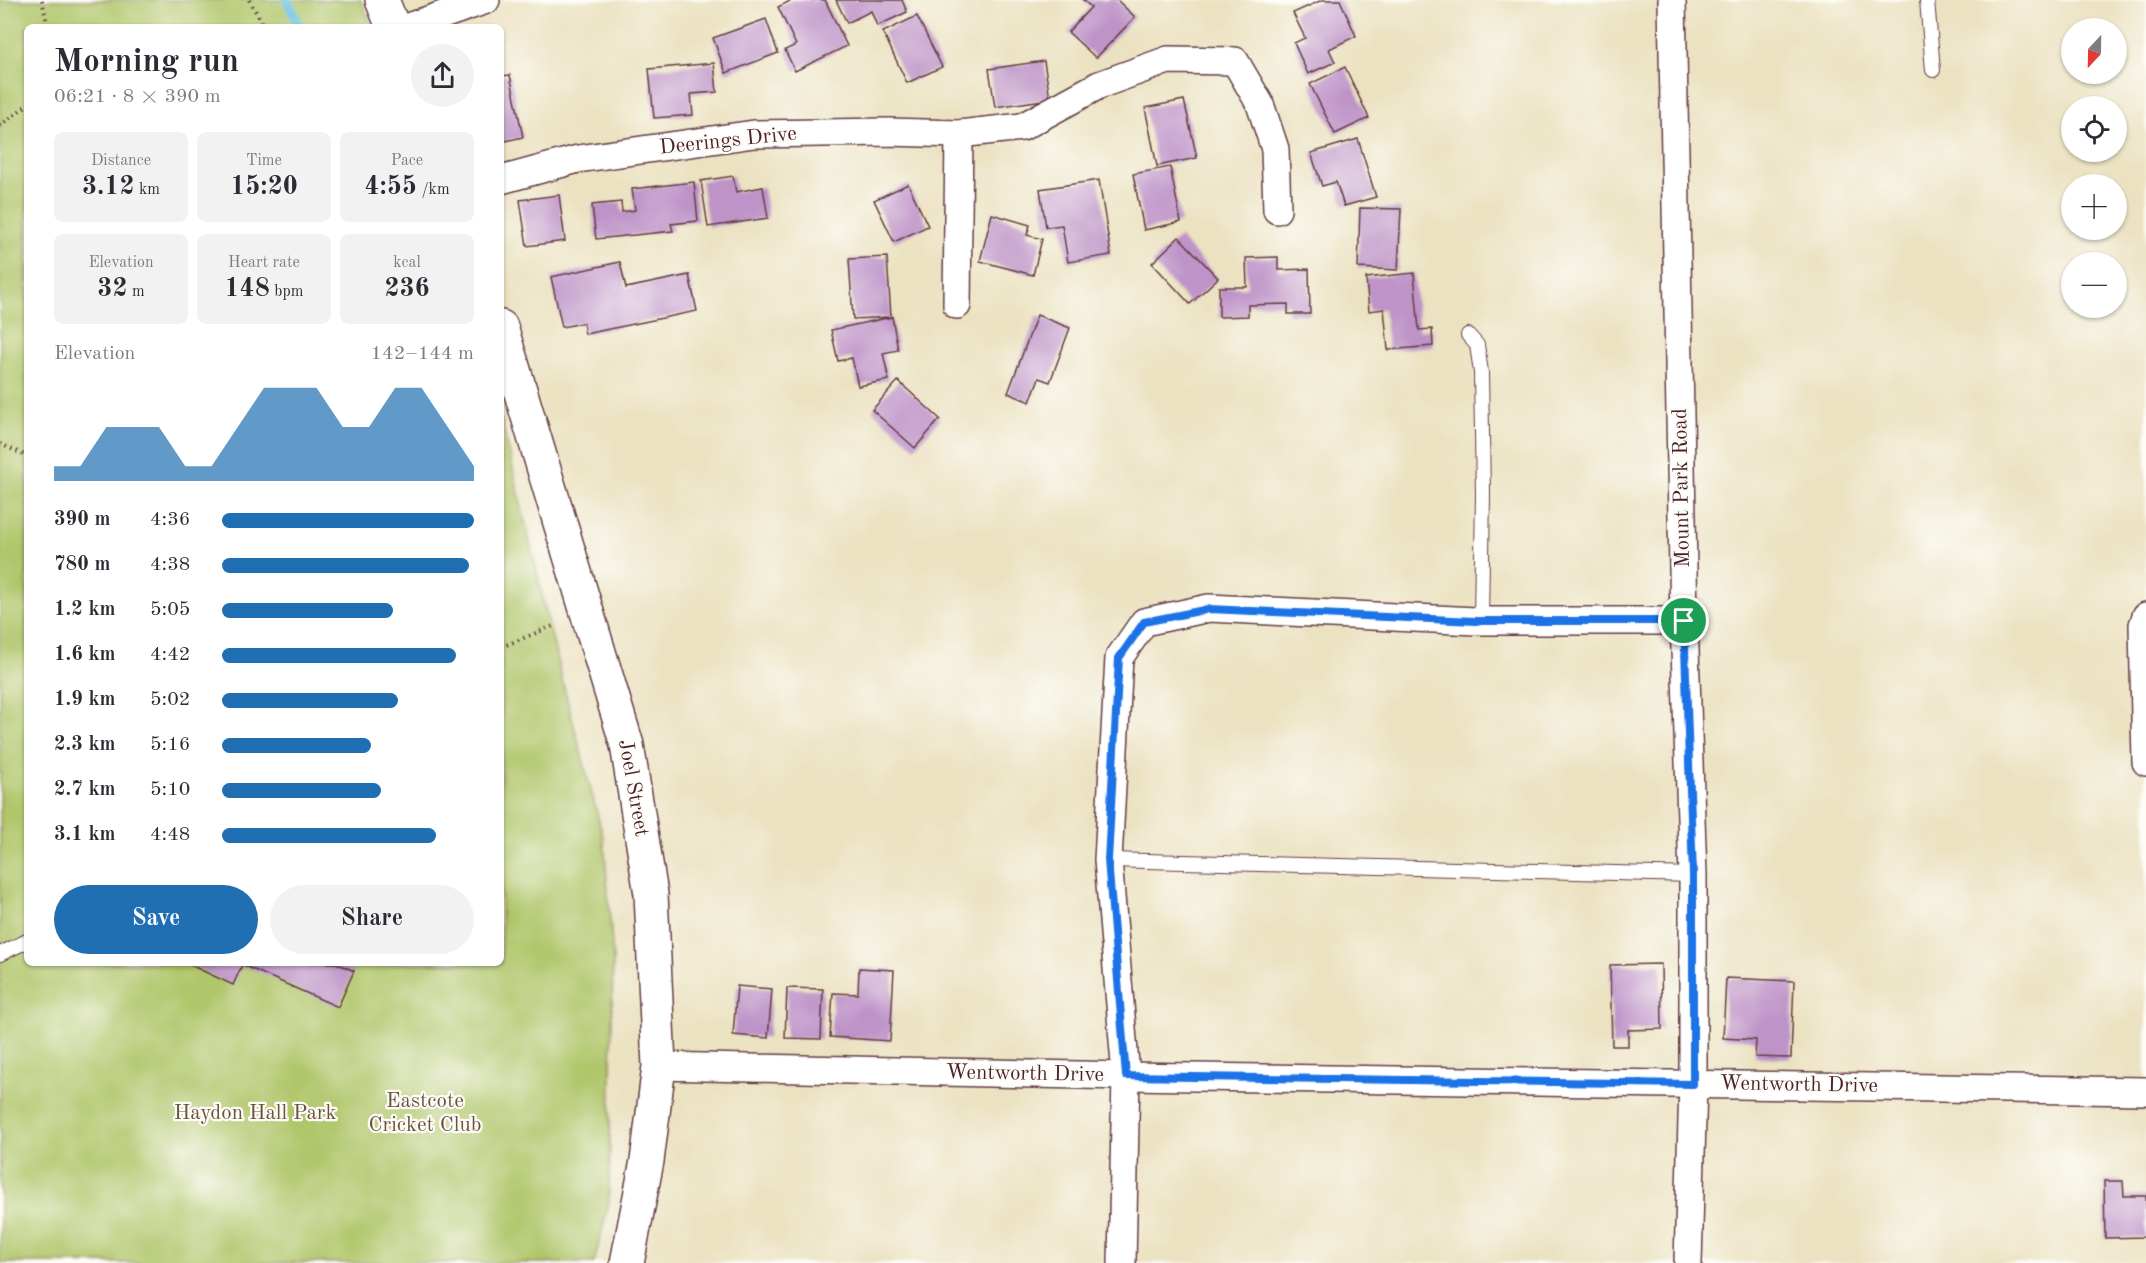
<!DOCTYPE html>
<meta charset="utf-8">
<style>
body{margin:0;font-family:"Old Standard TT",serif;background:#f2f2f3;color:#2b2b33;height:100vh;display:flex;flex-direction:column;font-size:22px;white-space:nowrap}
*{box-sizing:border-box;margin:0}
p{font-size:20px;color:#7c7c81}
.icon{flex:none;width:33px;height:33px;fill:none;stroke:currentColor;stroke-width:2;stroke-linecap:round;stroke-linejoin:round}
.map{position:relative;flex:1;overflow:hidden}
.side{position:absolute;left:24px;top:24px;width:480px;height:942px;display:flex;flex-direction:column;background:#fff;border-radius:9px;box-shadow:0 2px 4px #0004}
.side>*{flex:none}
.needle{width:39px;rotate:202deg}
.buttons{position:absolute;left:2061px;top:18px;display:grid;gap:12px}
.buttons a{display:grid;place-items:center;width:66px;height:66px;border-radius:50%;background:#fff;box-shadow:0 2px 4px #0004;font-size:30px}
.pin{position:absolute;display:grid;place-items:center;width:51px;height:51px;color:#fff;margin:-26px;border:3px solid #fff;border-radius:50%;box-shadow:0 2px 6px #0007}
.round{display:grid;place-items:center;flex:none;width:63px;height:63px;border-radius:32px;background:#f2f2f3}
.headline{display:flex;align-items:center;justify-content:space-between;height:102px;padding:0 30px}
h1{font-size:33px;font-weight:700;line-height:45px}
.figures{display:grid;grid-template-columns:repeat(3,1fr);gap:9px;height:102px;padding:6px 30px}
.figures div{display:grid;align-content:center;border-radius:9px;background:#f2f2f3;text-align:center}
.figures b{font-size:26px;font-weight:700}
.figures small{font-size:16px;font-weight:400}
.figures p{font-size:16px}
.chart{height:168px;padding:12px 30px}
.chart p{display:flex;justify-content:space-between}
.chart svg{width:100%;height:108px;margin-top:6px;fill:#1f6fb2;opacity:.7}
.primary-button{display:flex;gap:12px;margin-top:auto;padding:12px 30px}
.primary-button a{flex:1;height:69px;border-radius:36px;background:#1f6fb2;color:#fff;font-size:24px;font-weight:700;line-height:69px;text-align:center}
.primary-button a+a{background:#f2f2f3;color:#2b2b33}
ul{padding:0 30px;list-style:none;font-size:20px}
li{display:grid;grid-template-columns:96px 72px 1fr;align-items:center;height:45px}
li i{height:15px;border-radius:8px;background:#1f6fb2}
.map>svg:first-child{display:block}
.park{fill:#b0c66a;stroke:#7d724a;stroke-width:1.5}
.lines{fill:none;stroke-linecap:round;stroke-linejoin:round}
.stream{stroke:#5ebfdc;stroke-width:10}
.building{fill:#be93c8}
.lane-casing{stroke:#623c42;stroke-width:16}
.street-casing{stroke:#623c42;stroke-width:30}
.secondary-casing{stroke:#623c42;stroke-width:36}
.path{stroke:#623c42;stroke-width:4;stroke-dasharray:1.5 4.5;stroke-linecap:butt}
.lane{stroke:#fff;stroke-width:14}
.street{stroke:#fff;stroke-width:27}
.secondary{stroke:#fff;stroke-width:33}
.route-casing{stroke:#fff;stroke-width:12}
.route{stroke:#1a73e8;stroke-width:8}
.labels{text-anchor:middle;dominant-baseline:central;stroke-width:4.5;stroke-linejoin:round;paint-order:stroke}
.street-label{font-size:21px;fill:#4a1f2b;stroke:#fdfcf7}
.park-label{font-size:21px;fill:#69513e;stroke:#fdfcf7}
</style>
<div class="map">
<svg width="2146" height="1263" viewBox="0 0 2146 1263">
<rect width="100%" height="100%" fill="#fdfcf7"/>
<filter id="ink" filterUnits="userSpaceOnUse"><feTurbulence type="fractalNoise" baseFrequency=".0167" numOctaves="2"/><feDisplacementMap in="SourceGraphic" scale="12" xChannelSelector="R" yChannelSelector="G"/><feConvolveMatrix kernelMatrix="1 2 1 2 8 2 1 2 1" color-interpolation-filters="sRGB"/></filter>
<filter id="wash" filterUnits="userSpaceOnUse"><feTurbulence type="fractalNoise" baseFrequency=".008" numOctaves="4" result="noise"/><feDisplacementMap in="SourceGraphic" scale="24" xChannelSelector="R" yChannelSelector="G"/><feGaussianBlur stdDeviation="1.35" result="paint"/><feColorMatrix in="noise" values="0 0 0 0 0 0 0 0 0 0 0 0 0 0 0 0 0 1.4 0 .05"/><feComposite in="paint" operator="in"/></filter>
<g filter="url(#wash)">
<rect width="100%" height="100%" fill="#ebe2c1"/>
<path class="park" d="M 0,0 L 361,0 L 372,27 L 27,27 L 27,963 L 501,963 L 501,417 L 559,668 L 604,840 L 613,957 L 609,1203 L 594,1263 L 0,1263 Z"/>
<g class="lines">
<path class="stream" d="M 287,0 L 300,27"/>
</g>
<g id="blocks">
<g class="building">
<path d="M 792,0 L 825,0 L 847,46 L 795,71 L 785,50 L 796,45 L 778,7 Z"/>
<path d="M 836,0 L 902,0 L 907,12 L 877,26 L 871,11 L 847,23 Z"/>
<path d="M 1083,0 L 1117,0 L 1135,17 L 1096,58 L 1068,32 L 1091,7 Z"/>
<path d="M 1322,0 L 1340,0 L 1356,36 L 1329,49 L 1335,62 L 1308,74 L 1294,43 L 1305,38 L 1293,13 Z"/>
<path d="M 917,16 L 942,67 L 907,83 L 883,32 Z"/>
<path d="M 766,19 L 778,53 L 726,73 L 713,38 Z"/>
<path d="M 1044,61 L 1050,99 L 995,107 L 989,69 Z"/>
<path d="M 714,63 L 717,92 L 691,94 L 693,115 L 654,118 L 649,69 Z"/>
<path d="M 1345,67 L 1369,118 L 1335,134 L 1310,84 Z"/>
<path d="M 510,75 L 523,137 L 501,142 L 501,76 Z"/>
<path d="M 1184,100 L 1197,158 L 1157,166 L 1145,108 Z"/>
<path d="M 1358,139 L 1376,197 L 1344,206 L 1336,182 L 1322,186 L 1311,153 Z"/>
<path d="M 1170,167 L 1181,222 L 1144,230 L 1133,174 Z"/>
<path d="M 733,176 L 736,192 L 763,187 L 768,218 L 708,227 L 701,181 Z"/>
<path d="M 1099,180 L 1111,255 L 1068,262 L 1062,225 L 1046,227 L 1040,189 Z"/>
<path d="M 694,182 L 698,221 L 671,224 L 673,231 L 596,239 L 592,205 L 621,202 L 622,212 L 635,210 L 632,189 Z"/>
<path d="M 908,184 L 928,226 L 894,242 L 874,200 Z"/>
<path d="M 559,195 L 565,241 L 527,246 L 520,200 Z"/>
<path d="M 1360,208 L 1401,209 L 1398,270 L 1358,268 Z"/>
<path d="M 992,214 L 1030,225 L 1027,235 L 1042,239 L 1033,275 L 980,261 Z"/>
<path d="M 1179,237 L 1218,278 L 1190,304 L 1152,263 Z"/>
<path d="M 887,257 L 891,317 L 853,319 L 849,259 Z"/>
<path d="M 1278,257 L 1278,270 L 1309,269 L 1310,314 L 1288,314 L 1288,304 L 1248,305 L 1248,316 L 1219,317 L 1219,287 L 1247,287 L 1246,258 Z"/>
<path d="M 620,262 L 626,288 L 689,275 L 697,311 L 585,334 L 583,323 L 562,327 L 551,277 Z"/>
<path d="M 1414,273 L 1419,330 L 1432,329 L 1433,346 L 1388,350 L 1384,309 L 1369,311 L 1366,278 Z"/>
<path d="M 1037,315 L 1070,328 L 1050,382 L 1039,378 L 1030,402 L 1008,393 Z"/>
<path d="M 892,317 L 898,350 L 883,353 L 889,380 L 858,386 L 852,358 L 838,361 L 831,330 Z"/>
<path d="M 898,381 L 940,419 L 915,448 L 872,410 Z"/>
<path d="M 186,963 L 243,963 L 233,985 Z"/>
<path d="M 247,963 L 336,963 L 354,971 L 338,1007 L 245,966 Z"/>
<path d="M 1661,964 L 1662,1029 L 1628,1030 L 1628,1046 L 1612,1046 L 1610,965 Z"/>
<path d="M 859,968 L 894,970 L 890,1041 L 830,1037 L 833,993 L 858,994 Z"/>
<path d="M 1726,978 L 1794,981 L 1791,1058 L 1755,1057 L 1756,1040 L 1723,1038 Z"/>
<path d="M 737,986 L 772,989 L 768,1038 L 733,1035 Z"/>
<path d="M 787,988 L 823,989 L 821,1039 L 785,1038 Z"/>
<path d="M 2104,1181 L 2123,1181 L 2124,1196 L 2146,1196 L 2146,1237 L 2105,1238 Z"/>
</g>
</g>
</g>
<g filter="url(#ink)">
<use href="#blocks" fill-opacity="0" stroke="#623c42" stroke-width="1.5"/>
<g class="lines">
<g class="lane-casing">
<g id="lane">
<path d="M 1927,0 L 1933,70"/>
<path d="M 1468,335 L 1477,345 L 1481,372 L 1483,494 L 1481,621"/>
<path d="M 1108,860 L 1693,875"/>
<path d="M 0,954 L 27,941"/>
</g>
</g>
<g class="street-casing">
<g id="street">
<path d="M 1672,0 L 1684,621 L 1693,875 L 1693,1084 L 1688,1263"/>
<path d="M 408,27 L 486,0"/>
<path d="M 501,180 L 578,159 L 754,134 L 888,132 L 959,134 L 1022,127 L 1099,85 L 1168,60 L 1235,61 L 1260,104 L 1275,149 L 1277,210"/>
<path d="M 957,305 L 959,134"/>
<path d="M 2146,616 L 2143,625 L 2146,762"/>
<path d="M 659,1066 L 1126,1076 L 2146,1091"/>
<path d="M 1122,1263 L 1126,1076 L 1108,860 L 1119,658 L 1144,622 L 1209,608 L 1476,621 L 1684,621"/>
</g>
</g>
<g class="secondary-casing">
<g id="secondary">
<path d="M 382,0 L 393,27"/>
<path d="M 501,327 L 627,745 L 651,894 L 659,1066 L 647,1161 L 627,1263"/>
</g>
</g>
<g class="path">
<path d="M 42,0 L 48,27"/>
<path d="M 249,0 L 265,27"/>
<path d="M 0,126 L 27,105"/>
<path d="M 0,444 L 27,456"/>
<path d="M 501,647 L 556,625"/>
</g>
<use href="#lane" class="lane"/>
<use href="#street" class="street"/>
<use href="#secondary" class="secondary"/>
</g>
</g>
<g class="lines" filter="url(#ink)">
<g class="route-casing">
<path id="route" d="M 1209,609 L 1476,621 L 1684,621 L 1693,875 L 1693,1084 L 1126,1076 L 1108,860 L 1119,658 L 1144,622 Z"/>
</g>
<use href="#route" class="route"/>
</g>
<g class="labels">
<g class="street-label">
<text transform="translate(728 141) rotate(-6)">Deerings Drive</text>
<text transform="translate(1682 488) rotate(-91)">Mount Park Road</text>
<text transform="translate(633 788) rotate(80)">Joel Street</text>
<text transform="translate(1025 1074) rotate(1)">Wentworth Drive</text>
<text transform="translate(1799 1085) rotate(1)">Wentworth Drive</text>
</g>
<g class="park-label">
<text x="425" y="1101">Eastcote<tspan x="425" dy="24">Cricket Club</tspan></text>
<text x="255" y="1113">Haydon Hall Park</text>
</g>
</g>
</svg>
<div class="buttons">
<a><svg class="needle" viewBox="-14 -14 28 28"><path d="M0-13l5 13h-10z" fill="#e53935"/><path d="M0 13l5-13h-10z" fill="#7c7c81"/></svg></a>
<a><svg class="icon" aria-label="locate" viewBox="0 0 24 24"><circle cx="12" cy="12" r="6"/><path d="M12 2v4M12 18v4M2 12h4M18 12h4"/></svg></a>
<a>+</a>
<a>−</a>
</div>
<div class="pin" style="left:1684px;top:621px;background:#1e9e55"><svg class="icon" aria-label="arrive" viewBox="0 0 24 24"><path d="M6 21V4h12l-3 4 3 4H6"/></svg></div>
<section class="side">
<div class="headline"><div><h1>Morning run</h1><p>06:21 · 8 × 390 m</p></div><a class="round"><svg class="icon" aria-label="share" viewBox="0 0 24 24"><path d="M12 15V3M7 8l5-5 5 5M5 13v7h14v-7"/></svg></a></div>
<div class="figures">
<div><p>Distance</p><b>3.12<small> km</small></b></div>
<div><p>Time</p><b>15:20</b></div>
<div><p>Pace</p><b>4:55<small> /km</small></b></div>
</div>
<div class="figures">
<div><p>Elevation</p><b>32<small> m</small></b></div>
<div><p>Heart rate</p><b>148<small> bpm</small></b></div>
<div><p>kcal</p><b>236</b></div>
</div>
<div class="chart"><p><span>Elevation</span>142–144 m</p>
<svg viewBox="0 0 160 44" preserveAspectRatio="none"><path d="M0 44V38L10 38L20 22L30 22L40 22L50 38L60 38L70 22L80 6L90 6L100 6L110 22L120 22L130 6L140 6L150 22L160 38V44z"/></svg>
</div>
<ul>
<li><b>390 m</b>4:36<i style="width:100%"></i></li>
<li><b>780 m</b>4:38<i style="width:98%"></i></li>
<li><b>1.2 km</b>5:05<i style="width:68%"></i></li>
<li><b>1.6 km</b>4:42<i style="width:93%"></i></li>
<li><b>1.9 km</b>5:02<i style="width:70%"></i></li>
<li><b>2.3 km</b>5:16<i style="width:59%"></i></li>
<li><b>2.7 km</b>5:10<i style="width:63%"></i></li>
<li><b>3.1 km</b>4:48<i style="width:85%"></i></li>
</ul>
<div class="primary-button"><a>Save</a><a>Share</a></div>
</section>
</div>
